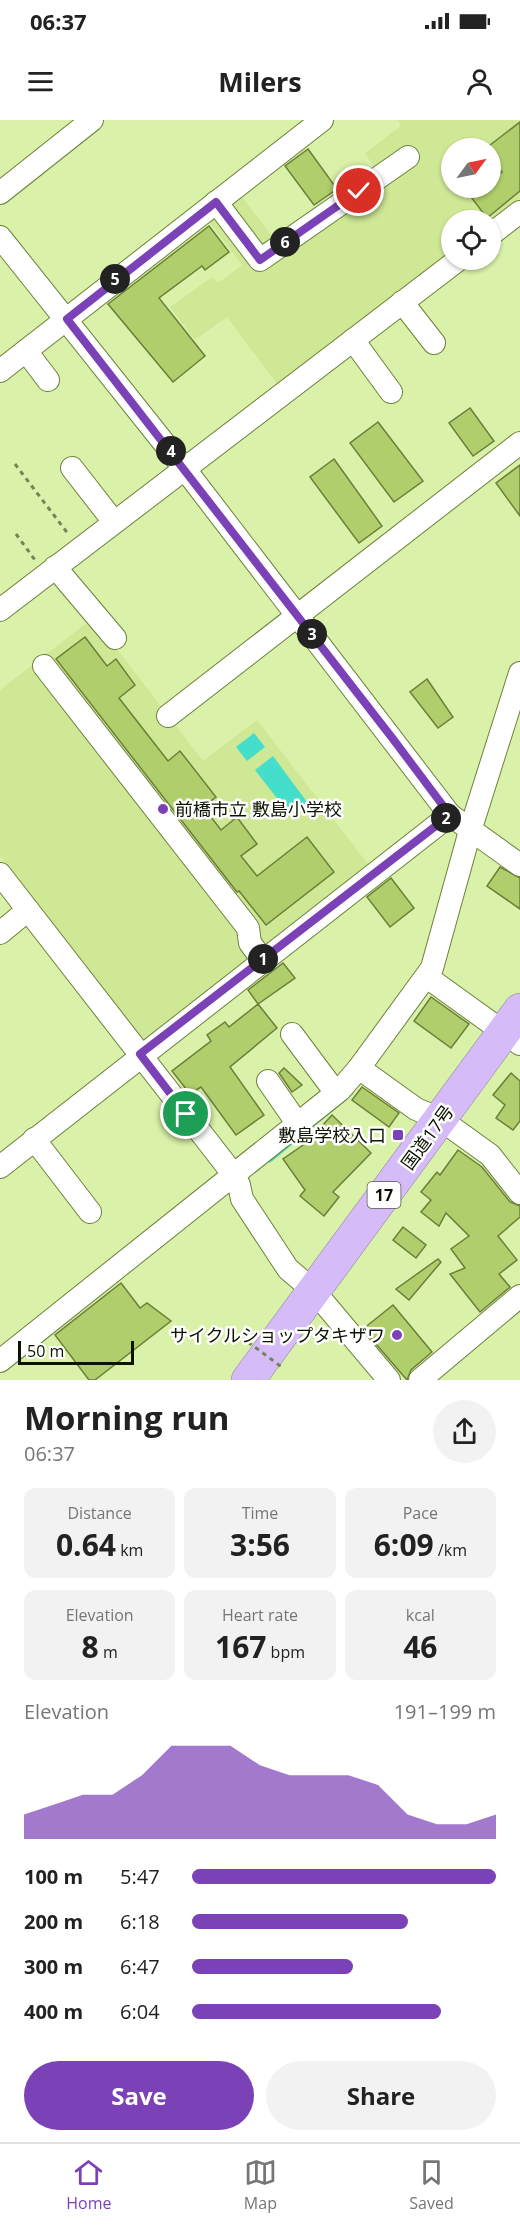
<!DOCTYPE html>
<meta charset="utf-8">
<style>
body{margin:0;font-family:"Open Sans","Noto Sans JP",sans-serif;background:#f2f2f2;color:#222;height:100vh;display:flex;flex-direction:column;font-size:22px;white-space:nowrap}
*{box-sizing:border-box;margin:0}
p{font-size:20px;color:#767676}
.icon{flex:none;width:33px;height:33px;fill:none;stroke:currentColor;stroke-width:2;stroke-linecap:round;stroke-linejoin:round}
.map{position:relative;height:1260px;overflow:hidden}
.details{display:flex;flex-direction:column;background:#fff;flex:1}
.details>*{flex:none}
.needle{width:39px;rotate:57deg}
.buttons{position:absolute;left:441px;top:18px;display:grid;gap:12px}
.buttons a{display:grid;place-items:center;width:60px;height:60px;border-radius:50%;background:#fff;box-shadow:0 2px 4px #0004;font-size:30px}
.scale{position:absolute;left:18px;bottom:15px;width:116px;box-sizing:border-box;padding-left:6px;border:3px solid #0c1300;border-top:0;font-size:16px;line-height:21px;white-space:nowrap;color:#0c1300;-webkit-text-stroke:4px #fff;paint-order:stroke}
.pin{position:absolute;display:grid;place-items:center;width:51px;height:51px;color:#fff;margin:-26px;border:3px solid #fff;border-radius:50%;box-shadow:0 2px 6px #0007}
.km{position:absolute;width:30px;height:30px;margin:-15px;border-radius:50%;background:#222;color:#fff;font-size:16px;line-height:30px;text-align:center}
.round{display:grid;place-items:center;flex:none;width:63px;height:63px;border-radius:32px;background:#f2f2f2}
.headline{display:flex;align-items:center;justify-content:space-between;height:102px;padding:0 24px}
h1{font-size:33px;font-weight:700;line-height:45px}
.stats{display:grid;grid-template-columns:repeat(3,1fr);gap:9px;height:102px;padding:6px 24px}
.stats div{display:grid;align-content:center;border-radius:12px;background:#f2f2f2;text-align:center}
.stats b{font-size:30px;font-weight:700}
.stats small{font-size:16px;font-weight:400}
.stats p{font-size:16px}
.chart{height:168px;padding:12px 24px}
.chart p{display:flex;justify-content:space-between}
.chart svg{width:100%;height:108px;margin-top:6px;fill:#7b41b7;opacity:.7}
.action{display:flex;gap:12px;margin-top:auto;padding:12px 24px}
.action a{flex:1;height:69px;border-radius:36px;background:#7b41b7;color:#fff;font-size:24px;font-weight:700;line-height:69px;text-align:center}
.action a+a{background:#f2f2f2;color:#222}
ul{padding:0 24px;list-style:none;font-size:20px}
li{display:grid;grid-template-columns:96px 72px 1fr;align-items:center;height:45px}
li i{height:15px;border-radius:8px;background:#7b41b7}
.status{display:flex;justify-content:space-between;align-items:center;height:42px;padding:0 30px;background:#fff;direction:ltr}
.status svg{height:16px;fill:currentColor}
header{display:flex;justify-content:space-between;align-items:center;height:78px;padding:0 24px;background:#fff;font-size:27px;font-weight:700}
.menu{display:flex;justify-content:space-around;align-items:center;height:84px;border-top:2px solid #e0e0e0;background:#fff;font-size:16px;color:#767676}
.menu a{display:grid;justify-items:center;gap:3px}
.menu .current{color:#7b41b7}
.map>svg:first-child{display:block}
.built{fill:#cee896;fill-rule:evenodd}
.water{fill:#45decb}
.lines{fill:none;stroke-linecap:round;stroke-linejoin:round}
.stream{stroke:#45decb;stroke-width:4.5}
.building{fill:#b0ce6c;stroke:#6b7f39;stroke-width:1.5}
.minor-casing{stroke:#6d813b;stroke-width:24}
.highway-casing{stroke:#8f81a2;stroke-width:34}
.path{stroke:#748455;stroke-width:3;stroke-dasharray:4.5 4.5;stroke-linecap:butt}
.minor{stroke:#fff;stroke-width:22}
.highway{stroke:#d5bcf9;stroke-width:33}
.path-bridge{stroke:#748455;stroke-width:3;stroke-dasharray:4.5 4.5;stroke-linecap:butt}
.route-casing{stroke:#fff;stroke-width:12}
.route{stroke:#7b41b7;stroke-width:8}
.poi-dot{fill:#7b41b7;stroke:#fff;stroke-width:2}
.labels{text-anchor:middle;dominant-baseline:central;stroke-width:5;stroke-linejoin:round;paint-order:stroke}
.shield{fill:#fff;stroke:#555a4c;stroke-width:1.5}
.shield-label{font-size:16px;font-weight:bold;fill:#0c1300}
.poi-label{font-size:18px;fill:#0c1300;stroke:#fff;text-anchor:end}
.street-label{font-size:18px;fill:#0c1300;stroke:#fff}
</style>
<div class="status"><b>06:37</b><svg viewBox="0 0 49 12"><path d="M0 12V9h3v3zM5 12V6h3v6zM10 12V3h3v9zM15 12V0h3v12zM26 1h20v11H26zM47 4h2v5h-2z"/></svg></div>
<header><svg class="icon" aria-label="menu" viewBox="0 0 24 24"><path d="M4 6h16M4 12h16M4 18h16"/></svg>Milers<svg class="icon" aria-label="person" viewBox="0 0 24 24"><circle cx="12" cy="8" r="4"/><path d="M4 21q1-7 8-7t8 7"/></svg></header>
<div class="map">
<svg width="520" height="1260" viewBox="0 0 520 1260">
<rect width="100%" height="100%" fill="#d9f1a8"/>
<g class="built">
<path d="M 398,0 L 520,0 L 520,86 L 490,100 L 452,100 L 451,138 L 281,269 L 227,197 L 195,220 L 170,187 L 212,157 L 218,163 L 242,145 L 207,99 L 240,74 L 274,119 L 374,47 L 365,33 L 401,6 ZM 452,28 L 490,28 L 490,68 L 452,68 Z"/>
<path d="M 93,498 L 203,641 L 257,600 L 371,748 L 143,921 L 0,736 L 0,570 Z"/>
</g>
<g class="water">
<path d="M 254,613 L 265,627 L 247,641 L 236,627 Z"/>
<path d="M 273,636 L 307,682 L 290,695 L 255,650 Z"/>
</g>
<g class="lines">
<path class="stream" d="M 270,1040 L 351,973"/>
</g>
<g class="building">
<path d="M 520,2 L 520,71 L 487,98 L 471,77 L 483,68 L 490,68 L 490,61 L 502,52 L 490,37 L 490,25 Z"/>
<path d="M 308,29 L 337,69 L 314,85 L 285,46 Z"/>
<path d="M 209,106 L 229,132 L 205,150 L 202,146 L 159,178 L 205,236 L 173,262 L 108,184 Z"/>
<path d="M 470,288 L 494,321 L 473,336 L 449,303 Z"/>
<path d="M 378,302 L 423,361 L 394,382 L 350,323 Z"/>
<path d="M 334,339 L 382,406 L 359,423 L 310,357 Z"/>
<path d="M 520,345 L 520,396 L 496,363 Z"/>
<path d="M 85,517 L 107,546 L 116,539 L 135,565 L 119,578 L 168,641 L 180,631 L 216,677 L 203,687 L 221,710 L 237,697 L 257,724 L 241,736 L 257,756 L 307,717 L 334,752 L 266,805 L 239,771 L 237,772 L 56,539 Z"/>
<path d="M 427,559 L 453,597 L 438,608 L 410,572 Z"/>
<path d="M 500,747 L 520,758 L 520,789 L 487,766 Z"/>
<path d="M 391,758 L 414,788 L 390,807 L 367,777 Z"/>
<path d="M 283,843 L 295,858 L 258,884 L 248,870 Z"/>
<path d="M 431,877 L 469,904 L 451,928 L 414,901 Z"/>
<path d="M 258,884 L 277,908 L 230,947 L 264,995 L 236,1015 L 201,967 L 190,974 L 172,951 L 211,921 L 207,915 L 225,902 L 229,907 Z"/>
<path d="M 284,948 L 302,965 L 292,972 L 279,953 Z"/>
<path d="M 511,953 L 520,961 L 520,1001 L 513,1010 L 496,998 L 505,985 L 493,975 Z"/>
<path d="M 362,967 L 399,993 L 389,1007 L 352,980 Z"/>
<path d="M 332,995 L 371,1033 L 333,1072 L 339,1077 L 324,1096 L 300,1076 L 305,1070 L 283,1039 L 306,1023 Z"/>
<path d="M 458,1030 L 482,1047 L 510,1082 L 520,1086 L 520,1097 L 498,1116 L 517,1140 L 499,1154 L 510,1167 L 480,1192 L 450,1154 L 465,1148 L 451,1129 L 469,1116 L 446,1093 L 439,1106 L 421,1092 L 431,1080 L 421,1072 L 437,1052 L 440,1055 Z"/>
<path d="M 403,1107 L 426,1125 L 416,1138 L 393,1120 Z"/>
<path d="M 438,1139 L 441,1142 L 409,1180 L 396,1169 Z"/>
<path d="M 121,1163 L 140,1188 L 147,1183 L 171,1201 L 95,1260 L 89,1260 L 55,1215 Z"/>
<path d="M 393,1185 L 432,1232 L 411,1250 L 407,1260 L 363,1209 Z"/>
</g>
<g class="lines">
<g class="minor-casing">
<g id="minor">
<path d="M 0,73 L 92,0"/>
<path d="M 216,82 L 260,140 L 408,37"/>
<path d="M 490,115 L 520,92"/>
<path d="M 0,117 L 184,348 L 450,695 L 520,745"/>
<path d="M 402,182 L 434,223"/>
<path d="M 353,220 L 391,272"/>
<path d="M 26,231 L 48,260"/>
<path d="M 0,251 L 322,0"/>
<path d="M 72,348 L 114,402"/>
<path d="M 55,447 L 115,518"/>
<path d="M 0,490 L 458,140"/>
<path d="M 44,546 L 248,808 L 250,823 L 262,839"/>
<path d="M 168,596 L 520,323"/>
<path d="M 0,754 L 233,1054 L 239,1065 L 242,1079 L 288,1149 L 314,1171 L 389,1260"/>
<path d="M 0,813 L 28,790"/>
<path d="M 427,857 L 520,924"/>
<path d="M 292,914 L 336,973"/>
<path d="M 359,948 L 416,989 L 440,999 L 490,1035 L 520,1073"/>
<path d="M 268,961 L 297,1003"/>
<path d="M 34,1019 L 90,1092"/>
<path d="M 0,1047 L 450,695"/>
<path d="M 0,1241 L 340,970 L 359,948 L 432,848 L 470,711 L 520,553"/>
<path d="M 420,1260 L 520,1176"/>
</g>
</g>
<g class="highway-casing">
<path id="highway" d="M 248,1260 L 520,890"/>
</g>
<g class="path">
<path d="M 15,344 L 69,415"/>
<path d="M 16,414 L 35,440"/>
</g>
<use href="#minor" class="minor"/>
<use href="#highway" class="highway"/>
<path class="path-bridge" d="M 248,1222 L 283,1248"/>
</g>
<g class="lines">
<g class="route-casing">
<path id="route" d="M 186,994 L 140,934 L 450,695 L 393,619 L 67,199 L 216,82 L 260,140 L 359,71"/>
</g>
<use href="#route" class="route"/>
</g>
<g class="poi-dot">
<circle cx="163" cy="689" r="6"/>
<rect x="392" y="1009" width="12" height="12" rx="3"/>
<circle cx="397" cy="1215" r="6"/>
</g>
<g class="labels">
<rect class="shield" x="367.5" y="1062" width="33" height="26" rx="4.5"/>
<g class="shield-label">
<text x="384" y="1075">17</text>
</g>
<g class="poi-label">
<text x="175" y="689" text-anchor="start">前橋市立 敷島小学校</text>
<text x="386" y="1015">敷島学校入口</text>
<text x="385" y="1215">サイクルショップタキザワ</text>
</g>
<g class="street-label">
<text transform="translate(427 1017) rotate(-54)">国道17号</text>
</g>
</g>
</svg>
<div class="buttons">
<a><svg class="needle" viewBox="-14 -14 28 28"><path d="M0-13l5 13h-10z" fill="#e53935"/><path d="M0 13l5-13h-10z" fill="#767676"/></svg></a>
<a><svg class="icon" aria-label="locate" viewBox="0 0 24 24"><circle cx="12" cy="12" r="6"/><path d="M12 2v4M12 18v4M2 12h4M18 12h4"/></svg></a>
</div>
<div class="scale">50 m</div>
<div class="pin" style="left:186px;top:994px;background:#1e9e55"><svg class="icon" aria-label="arrive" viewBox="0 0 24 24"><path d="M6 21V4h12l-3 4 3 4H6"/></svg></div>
<div class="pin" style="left:359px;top:71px;background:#d93025"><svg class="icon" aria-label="check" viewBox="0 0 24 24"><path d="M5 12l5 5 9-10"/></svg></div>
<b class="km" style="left:263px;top:839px">1</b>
<b class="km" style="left:446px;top:698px">2</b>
<b class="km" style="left:312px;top:514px">3</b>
<b class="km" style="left:171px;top:331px">4</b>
<b class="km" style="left:115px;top:159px">5</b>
<b class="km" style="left:285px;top:122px">6</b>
</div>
<section class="details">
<div class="headline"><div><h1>Morning run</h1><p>06:37</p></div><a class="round"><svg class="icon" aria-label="share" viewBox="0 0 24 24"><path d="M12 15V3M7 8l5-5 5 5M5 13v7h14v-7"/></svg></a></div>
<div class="stats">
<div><p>Distance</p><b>0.64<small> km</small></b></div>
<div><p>Time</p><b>3:56</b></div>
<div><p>Pace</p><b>6:09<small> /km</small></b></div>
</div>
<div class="stats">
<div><p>Elevation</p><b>8<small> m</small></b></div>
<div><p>Heart rate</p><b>167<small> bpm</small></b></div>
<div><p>kcal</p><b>46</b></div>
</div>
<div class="chart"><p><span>Elevation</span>191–199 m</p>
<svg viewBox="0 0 160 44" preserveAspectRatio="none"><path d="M0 44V34L10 30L20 26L30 26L40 18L50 6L60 6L70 6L80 14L90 18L100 18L110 18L120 22L130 34L140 38L150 38L160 34V44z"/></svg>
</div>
<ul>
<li><b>100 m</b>5:47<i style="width:100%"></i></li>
<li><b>200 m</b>6:18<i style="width:71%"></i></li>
<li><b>300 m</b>6:47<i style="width:53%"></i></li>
<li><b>400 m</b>6:04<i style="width:82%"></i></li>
</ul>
<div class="action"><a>Save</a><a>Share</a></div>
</section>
<nav class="menu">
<a class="current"><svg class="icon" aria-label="home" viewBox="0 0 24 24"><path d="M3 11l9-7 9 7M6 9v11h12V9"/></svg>Home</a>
<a><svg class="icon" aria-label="map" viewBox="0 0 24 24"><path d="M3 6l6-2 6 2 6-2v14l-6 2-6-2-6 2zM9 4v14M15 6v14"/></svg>Map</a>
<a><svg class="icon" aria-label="saved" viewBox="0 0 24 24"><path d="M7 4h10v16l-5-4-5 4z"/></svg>Saved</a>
</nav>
